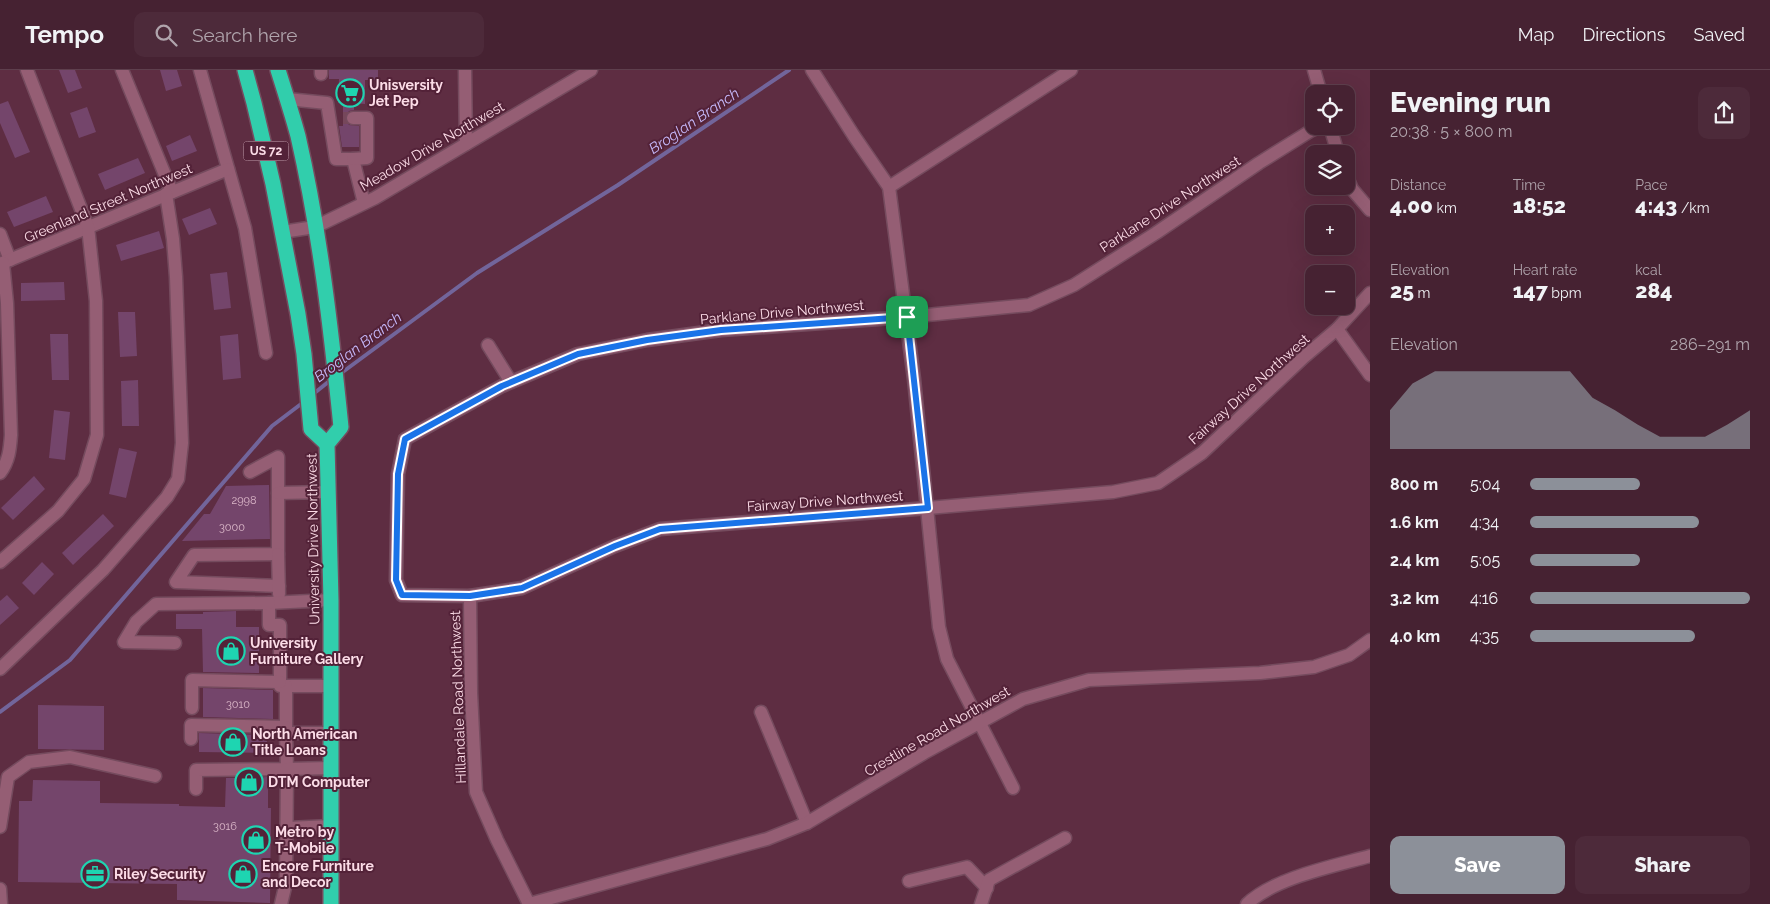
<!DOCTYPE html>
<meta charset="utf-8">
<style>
body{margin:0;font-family:Raleway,sans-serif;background:#4d2a3a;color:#f1f3f6;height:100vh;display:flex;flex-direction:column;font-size:19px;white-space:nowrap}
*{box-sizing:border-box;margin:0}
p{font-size:16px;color:#b0a4ac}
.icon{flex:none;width:28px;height:28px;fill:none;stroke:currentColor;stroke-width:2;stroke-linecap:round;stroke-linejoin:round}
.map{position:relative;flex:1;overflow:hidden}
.drawer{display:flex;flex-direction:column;background:#462232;width:400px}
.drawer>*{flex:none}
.tools{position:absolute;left:1305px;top:15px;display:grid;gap:10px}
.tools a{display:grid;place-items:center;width:50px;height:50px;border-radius:10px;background:#462232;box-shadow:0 5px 20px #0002,0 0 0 1px #5e3f4d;font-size:25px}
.pin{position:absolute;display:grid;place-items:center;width:42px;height:42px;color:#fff;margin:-21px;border-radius:10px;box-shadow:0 2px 8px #0006}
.round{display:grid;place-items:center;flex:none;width:52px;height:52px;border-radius:10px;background:#4d2a3a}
.head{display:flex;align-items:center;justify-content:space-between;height:85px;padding:0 20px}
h1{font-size:28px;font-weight:800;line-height:38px}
.metrics{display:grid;grid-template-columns:repeat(3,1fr);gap:8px;height:85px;padding:5px 20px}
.metrics div{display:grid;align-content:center}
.metrics b{font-size:21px;font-weight:800}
.metrics small{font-size:14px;font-weight:400}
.metrics p{font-size:14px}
.chart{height:140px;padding:10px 20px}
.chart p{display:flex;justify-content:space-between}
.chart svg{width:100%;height:90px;margin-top:5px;fill:#8c9099;opacity:.7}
.cta{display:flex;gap:10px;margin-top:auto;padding:10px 20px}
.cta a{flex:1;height:58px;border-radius:10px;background:#8c9099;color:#fff;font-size:20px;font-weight:800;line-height:58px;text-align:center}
.cta a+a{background:#4d2a3a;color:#f1f3f6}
ul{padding:0 20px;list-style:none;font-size:16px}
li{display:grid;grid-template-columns:80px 60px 1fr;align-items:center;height:38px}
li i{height:12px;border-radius:6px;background:#8c9099}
header{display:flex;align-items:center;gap:30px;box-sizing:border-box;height:70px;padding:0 25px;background:#462232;border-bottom:1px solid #5e3f4d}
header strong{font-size:24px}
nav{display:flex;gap:28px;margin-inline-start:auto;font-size:18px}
.search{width:350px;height:45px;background:#4d2a3a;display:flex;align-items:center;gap:12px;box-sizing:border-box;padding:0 18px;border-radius:10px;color:#b0a4ac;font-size:19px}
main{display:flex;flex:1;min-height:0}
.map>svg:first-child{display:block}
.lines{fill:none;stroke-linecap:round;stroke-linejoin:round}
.stream{stroke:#72659b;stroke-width:4}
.building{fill:#74456b}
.minor-tunnel{stroke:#76475b;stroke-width:12;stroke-dasharray:12 6;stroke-linecap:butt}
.minor-casing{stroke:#754b5e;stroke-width:15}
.highway-casing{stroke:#754b5e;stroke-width:18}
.minor{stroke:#955e74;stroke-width:12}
.highway{stroke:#31ceac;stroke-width:15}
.route-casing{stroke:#fff;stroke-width:10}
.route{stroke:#1a73e8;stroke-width:6}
.labels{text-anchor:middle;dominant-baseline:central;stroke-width:4;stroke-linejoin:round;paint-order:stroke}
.number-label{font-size:11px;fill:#dab6c8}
.shield{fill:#532238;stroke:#c9a4b2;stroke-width:1}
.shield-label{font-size:12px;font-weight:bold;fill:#fcdce7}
.poi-label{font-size:14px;font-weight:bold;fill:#fcdce7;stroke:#532238;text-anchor:start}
.street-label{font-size:14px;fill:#fcdce7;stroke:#532238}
.water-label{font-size:15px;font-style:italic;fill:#c6b8f9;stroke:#532238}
</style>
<header>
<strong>Tempo</strong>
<div class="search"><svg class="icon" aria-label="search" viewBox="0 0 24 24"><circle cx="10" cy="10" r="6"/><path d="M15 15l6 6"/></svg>Search here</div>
<nav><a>Map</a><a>Directions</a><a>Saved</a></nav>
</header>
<main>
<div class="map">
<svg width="1370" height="834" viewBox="0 0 1370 834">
<rect width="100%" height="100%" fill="#5e2d42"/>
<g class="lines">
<g class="stream">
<path d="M 340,304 L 477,203 L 618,115 L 789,0"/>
<path d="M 312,325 L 332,309"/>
<path d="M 0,642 L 70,590 L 272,356 L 305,331"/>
</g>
</g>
<g class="building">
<path d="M 59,0 L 75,0 L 82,18 L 68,23 Z"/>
<path d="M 160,0 L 177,0 L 182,16 L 166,21 Z"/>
<path d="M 329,0 L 378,0 L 378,10 L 365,10 L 365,34 L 354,33 L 354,40 L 349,41 L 345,48 L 349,55 L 359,56 L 359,77 L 342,77 L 339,56 L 343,56 L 343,33 L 338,33 L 339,9 L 329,9 Z"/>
<path d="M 8,31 L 30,82 L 15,88 L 0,53 L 0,34 Z"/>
<path d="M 87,37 L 96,62 L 79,68 L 70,43 Z"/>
<path d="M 190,65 L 197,81 L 172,91 L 166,76 Z"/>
<path d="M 138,88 L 145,103 L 105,120 L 98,104 Z"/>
<path d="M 46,126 L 53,142 L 14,157 L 7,142 Z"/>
<path d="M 210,138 L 217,154 L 189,165 L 182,149 Z"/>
<path d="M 159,161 L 164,178 L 121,191 L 116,175 Z"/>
<path d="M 227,202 L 231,238 L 214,240 L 210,204 Z"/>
<path d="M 64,212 L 65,230 L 21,231 L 21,213 Z"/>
<path d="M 118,242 L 135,242 L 137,286 L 120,287 Z"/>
<path d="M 50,264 L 68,264 L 69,310 L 52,310 Z"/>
<path d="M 238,264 L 241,308 L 223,310 L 220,266 Z"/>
<path d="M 138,310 L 139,356 L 122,356 L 121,311 Z"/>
<path d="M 54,340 L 70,342 L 65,390 L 49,388 Z"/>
<path d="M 119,378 L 137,382 L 126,428 L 109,424 Z"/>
<path d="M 34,406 L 45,419 L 13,450 L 1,438 Z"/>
<path d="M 269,415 L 270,469 L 182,471 L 204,444 L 210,444 L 226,416 Z"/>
<path d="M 103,444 L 114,456 L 73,495 L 62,483 Z"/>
<path d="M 42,492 L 54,504 L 34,525 L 22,513 Z"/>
<path d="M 7,525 L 19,538 L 0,555 L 0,531 Z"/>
<path d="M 236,541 L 236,557 L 259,557 L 259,603 L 203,602 L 202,559 L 176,559 L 176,544 L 203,544 L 203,542 Z"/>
<path d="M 203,618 L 273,620 L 273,649 L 203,647 Z"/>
<path d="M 38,635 L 104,636 L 104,680 L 38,679 Z"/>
<path d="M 199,663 L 267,665 L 267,683 L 199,682 Z"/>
<path d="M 268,707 L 268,738 L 271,738 L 270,833 L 177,830 L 177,814 L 18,812 L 19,731 L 32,731 L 33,710 L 100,711 L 100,733 L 179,734 L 179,736 L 225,737 L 226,708 Z"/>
</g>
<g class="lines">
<path class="minor-tunnel" d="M 343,48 L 353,48"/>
<g class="minor-casing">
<g id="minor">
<path d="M 122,0 L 172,122"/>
<path d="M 200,0 L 245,158 L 266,283"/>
<path d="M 321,0 L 321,4"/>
<path d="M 465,0 L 466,74"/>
<path d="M 812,0 L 854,66 L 889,117 L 914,309 L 939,557 L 947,589 L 1013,718"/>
<path d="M 1314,0 L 1321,24"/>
<path d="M 287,29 L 327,33 L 336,89 L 353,89 L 364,133"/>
<path d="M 1322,56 L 1312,60 L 1259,93 L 1156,163 L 1074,215 L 1029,235 L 907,247 L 721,260 L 647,270 L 578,284 L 502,316 L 405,369 L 398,404 L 396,510 L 402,525 L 470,526 L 522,518 L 615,476 L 660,459 L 928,438 L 1113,422 L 1158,413 L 1202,383 L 1304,287 L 1337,259 L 1370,223"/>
<path d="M 1330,56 L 1338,84"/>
<path d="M 353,89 L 367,88 L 367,48 L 353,48"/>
<path d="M 1346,105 L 1352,119 L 1370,140"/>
<path d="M 889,117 L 1071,0"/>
<path d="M 282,162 L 315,157 L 375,128 L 591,0"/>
<path d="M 0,164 L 10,190"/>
<path d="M 0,194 L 228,99"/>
<path d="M 1337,259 L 1370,305"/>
<path d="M 488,275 L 511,312"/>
<path d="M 250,402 L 278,387 L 278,484 L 194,485 L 176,512 L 279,516"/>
<path d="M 0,403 C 9,391 10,379 11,365 L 7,233 L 3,193"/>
<path d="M 278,423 L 328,422"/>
<path d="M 278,484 L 279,524"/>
<path d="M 0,492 L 58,441 L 84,409 L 97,365 L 96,231 L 88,157 L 27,0"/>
<path d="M 470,526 L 471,623 L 476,722 L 497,770 L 529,834"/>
<path d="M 331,530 L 269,533 L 269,555 L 280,555 L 280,616 L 331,616"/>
<path d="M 175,573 L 124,572 L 136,552 L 156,534 L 269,533"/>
<path d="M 0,599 L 103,500 L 167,427 L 178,409 L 182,373 L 176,207 L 173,169 L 166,124"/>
<path d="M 286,616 L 286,663 L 331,663"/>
<path d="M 192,638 L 192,610 L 280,612"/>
<path d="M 761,642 L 807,753"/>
<path d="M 191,669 L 191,655 L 286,657"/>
<path d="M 196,719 L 196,700 L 287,699 L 286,663"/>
<path d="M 0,757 L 8,707 L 29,692 L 70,687 L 155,706"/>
<path d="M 288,758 L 331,756"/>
<path d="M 909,811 L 967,797 L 987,818"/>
<path d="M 0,819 L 1,834"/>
<path d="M 281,834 L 286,813 L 287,699 L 331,698"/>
<path d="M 529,834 L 767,769 L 807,753 L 924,683 L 1023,629 L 1089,610 L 1260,603 L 1314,597 L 1349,585 L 1370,570"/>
<path d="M 981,834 L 989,810 L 1065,768"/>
<path d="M 1247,834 C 1274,808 1334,796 1370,786"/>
</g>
</g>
<g class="highway-casing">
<g id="highway">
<path d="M 245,0 L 254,33 L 273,114 L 298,244 L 304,284 L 311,359 L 327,374"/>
<path d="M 278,0 C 285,22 292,44 298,66 C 320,162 331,259 341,357 L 327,374 L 331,530 L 331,834"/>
</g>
</g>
<use href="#minor" class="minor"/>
<use href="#highway" class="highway"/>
</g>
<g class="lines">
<g class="route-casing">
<path id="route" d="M 907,247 L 928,438 L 660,459 L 615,476 L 522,518 L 470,526 L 402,525 L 396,510 L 398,404 L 405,369 L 502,316 L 578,284 L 647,270 L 721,260 Z"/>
</g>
<use href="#route" class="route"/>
</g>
<defs>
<g id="supermarket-ring" transform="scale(1.4375)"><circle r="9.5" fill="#532238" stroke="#1ed5b1" stroke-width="1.5"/><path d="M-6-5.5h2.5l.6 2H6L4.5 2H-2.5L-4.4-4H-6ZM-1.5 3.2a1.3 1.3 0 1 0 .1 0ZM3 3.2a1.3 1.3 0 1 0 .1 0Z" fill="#1ed5b1"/></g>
<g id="shop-ring" transform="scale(1.4375)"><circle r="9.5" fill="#532238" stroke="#1ed5b1" stroke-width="1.5"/><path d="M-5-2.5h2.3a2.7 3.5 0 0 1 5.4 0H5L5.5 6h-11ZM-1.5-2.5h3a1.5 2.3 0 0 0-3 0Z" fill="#1ed5b1"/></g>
<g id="office-ring" transform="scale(1.4375)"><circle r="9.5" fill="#532238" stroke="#1ed5b1" stroke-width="1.5"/><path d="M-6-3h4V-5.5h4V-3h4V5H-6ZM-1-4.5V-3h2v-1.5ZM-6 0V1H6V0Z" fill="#1ed5b1"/></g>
</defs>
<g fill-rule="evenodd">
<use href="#supermarket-ring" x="350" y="23"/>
<use href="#shop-ring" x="231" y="581"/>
<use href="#shop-ring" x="233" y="672"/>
<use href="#shop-ring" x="249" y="712"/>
<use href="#shop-ring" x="256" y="770"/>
<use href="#office-ring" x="95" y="804"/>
<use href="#shop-ring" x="243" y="804"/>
</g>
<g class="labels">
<g class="number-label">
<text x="244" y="430">2998</text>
<text x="232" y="457">3000</text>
<text x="238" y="634">3010</text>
<text x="225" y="756">3016</text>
</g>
<rect class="shield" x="243.5" y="71.5" width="45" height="19" rx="4"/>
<g class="shield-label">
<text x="266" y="81">US 72</text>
</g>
<g class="poi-label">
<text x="369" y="15">Unisversity<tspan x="369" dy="16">Jet Pep</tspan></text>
<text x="250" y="573">University<tspan x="250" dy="16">Furniture Gallery</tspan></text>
<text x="252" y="664">North American<tspan x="252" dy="16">Title Loans</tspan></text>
<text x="268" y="712">DTM Computer</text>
<text x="275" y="762">Metro by<tspan x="275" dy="16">T-Mobile</tspan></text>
<text x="262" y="796">Encore Furniture<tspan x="262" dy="16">and Decor</tspan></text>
<text x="114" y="804">Riley Security</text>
</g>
<g class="street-label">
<text transform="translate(432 76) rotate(-30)">Meadow Drive Northwest</text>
<text transform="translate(108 133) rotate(-23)">Greenland Street Northwest</text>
<text transform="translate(1170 134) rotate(-33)">Parklane Drive Northwest</text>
<text transform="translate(782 242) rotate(-5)">Parklane Drive Northwest</text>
<text transform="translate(1249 319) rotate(-42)">Fairway Drive Northwest</text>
<text transform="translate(825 431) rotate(-4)">Fairway Drive Northwest</text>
<text transform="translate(313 469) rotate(-91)">University Drive Northwest</text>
<text transform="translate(458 627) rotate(-92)">Hillandale Road Northwest</text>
<text transform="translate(937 661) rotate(-30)">Crestline Road Northwest</text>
</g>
<g class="water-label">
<text transform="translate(694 51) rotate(-34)">Broglan Branch</text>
<text transform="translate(358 277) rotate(-37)">Broglan Branch</text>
</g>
</g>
</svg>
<div class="tools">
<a><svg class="icon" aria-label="locate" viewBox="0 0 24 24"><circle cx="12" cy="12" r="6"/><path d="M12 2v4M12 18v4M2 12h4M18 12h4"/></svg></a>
<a><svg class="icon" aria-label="layers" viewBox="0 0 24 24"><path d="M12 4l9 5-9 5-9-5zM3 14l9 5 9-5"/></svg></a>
<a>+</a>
<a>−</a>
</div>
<div class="pin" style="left:907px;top:247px;background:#1e9e55"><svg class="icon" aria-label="arrive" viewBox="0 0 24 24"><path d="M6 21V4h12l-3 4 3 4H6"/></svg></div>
</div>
<section class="drawer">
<div class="head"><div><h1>Evening run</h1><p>20:38 · 5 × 800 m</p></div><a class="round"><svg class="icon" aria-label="share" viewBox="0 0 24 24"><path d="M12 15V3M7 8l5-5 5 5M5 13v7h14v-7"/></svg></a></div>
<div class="metrics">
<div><p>Distance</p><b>4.00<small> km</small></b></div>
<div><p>Time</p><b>18:52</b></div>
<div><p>Pace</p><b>4:43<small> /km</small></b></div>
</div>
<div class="metrics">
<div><p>Elevation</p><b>25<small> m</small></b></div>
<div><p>Heart rate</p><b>147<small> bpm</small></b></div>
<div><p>kcal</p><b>284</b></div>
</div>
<div class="chart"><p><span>Elevation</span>286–291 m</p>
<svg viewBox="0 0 160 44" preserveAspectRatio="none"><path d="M0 44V25L10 12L20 6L30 6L40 6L50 6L60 6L70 6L80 6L90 19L100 25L110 32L120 38L130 38L140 38L150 32L160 25V44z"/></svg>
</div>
<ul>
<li><b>800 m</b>5:04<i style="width:50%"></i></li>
<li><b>1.6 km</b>4:34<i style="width:77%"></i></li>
<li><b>2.4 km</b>5:05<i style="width:50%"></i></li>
<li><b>3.2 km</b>4:16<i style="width:100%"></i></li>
<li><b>4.0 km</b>4:35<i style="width:75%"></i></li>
</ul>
<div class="cta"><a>Save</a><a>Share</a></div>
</section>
</main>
